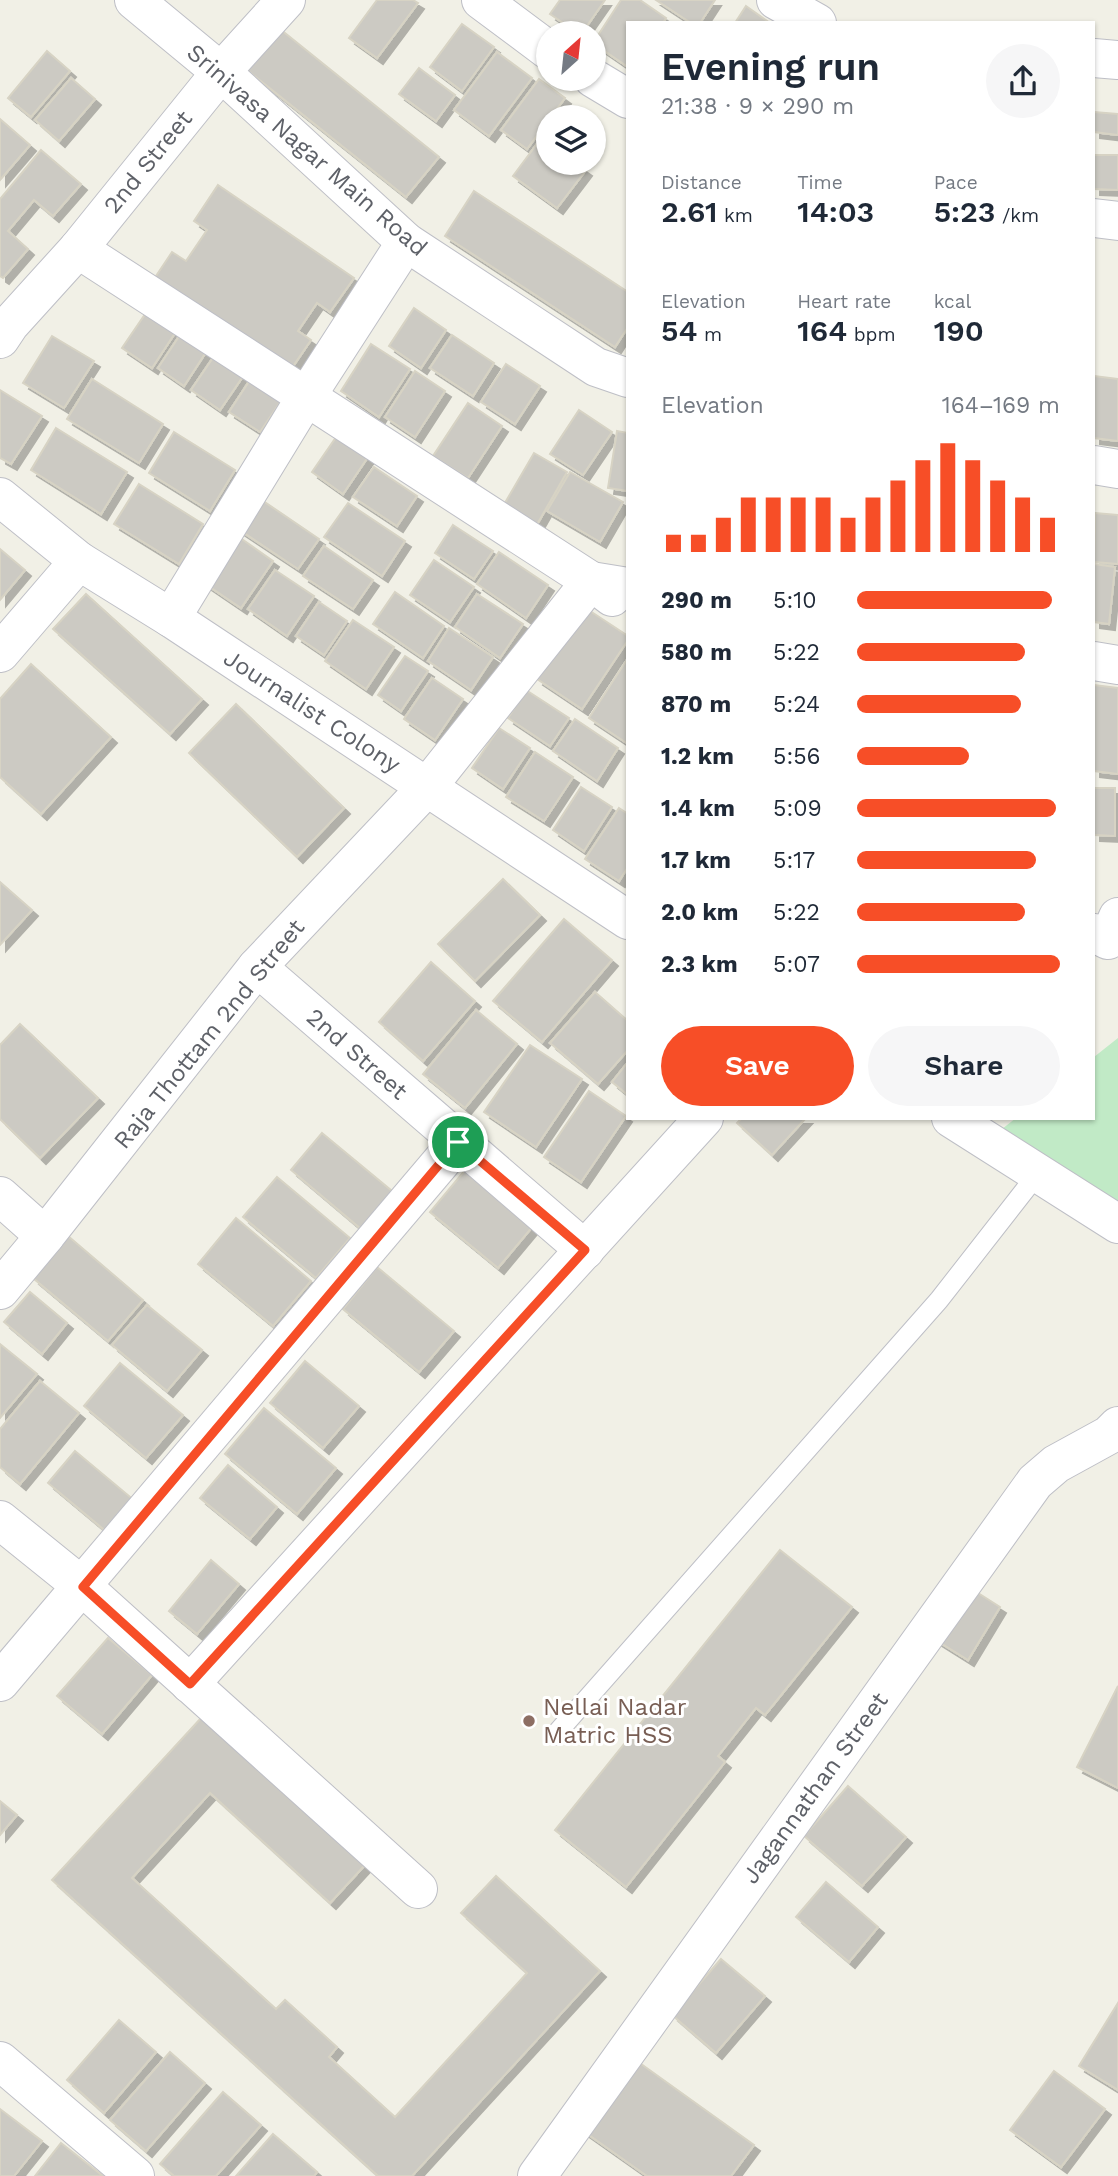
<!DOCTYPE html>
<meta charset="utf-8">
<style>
body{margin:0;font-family:"Work Sans",sans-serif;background:#f6f6f7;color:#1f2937;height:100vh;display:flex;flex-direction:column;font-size:26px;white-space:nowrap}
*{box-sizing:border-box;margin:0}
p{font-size:23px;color:#747a83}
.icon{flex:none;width:38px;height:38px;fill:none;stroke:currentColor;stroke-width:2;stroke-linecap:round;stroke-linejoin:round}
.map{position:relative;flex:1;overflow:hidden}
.side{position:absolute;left:626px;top:21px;width:469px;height:1099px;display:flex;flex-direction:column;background:#fff;border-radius:0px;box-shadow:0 2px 5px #0004}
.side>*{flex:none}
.needle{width:46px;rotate:27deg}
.tools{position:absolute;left:536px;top:21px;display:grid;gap:14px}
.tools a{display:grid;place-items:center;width:70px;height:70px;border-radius:50%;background:#fff;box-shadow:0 2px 5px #0004;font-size:35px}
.pin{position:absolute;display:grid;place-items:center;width:60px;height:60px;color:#fff;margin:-30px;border:4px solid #fff;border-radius:50%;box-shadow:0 2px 7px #0007}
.round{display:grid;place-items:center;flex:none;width:74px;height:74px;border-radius:37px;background:#f6f6f7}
.head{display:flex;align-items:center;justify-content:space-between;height:119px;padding:0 35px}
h1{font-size:38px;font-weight:600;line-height:52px}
.metrics{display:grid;grid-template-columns:repeat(3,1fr);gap:10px;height:119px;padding:7px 35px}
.metrics div{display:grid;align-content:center}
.metrics b{font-size:30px;font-weight:600}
.metrics small{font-size:19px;font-weight:400}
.metrics p{font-size:19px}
.chart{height:196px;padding:14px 35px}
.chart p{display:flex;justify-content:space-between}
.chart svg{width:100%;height:126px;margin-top:7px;stroke:#f74e27;stroke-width:6}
.button{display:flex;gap:14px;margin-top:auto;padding:14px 35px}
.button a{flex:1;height:80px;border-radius:42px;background:#f74e27;color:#fff;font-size:28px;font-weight:600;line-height:80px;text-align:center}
.button a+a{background:#f6f6f7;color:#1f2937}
ul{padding:0 35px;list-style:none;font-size:23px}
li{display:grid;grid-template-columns:112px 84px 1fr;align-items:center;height:52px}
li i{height:18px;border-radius:9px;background:#f74e27}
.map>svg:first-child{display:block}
.green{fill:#c1eac6}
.building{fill:#cccac3;stroke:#d7d3c4;stroke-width:2;filter:url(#shadow)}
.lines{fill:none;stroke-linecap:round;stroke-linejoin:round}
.lane-casing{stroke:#bebfc6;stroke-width:21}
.street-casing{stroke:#bebfc6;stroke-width:40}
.lane{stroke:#fff;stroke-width:19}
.street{stroke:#fff;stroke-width:38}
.route-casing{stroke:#fff;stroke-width:14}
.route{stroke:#f74e27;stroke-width:9}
.education-dot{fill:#8d6e63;stroke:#fff;stroke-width:2.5}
.labels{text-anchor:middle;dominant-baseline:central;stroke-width:6;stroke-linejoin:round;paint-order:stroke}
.street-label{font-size:24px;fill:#5e6168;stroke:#fff}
.education-label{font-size:24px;fill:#785e54;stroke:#fff;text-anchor:start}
</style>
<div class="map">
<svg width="1118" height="2176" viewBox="0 0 1118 2176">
<defs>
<filter id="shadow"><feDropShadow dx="6" dy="6" stdDeviation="0" flood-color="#0004"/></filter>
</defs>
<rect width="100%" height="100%" fill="#f1f0e6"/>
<path class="green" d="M 1118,1038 L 1118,1203 L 1002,1129 L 1016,1118 L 1094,1118 L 1094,1057 Z"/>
<g class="building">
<path d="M 377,0 L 413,0 L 418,3 L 377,58 L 349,38 Z"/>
<path d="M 560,0 L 605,0 L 582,33 L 578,33 L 550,14 Z"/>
<path d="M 621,0 L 640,0 L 666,18 L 663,23 L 628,23 L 628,67 L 593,43 Z"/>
<path d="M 656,0 L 715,0 L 700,23 L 691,23 Z"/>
<path d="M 746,6 L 770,23 L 735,23 Z"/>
<path d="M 462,24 L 494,47 L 462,91 L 430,67 Z"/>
<path d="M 280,29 L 439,157 L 406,197 L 247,70 Z"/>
<path d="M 47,51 L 70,71 L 31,117 L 8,98 Z"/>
<path d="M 497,52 L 532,78 L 489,136 L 454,110 Z"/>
<path d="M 419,68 L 455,95 L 436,121 L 399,94 Z"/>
<path d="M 71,78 L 95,99 L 59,141 L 35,120 Z"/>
<path d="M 539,79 L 565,98 L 551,117 L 548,117 L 548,121 L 527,149 L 501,130 Z"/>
<path d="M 1094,112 L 1118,114 L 1118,135 L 1094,132 Z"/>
<path d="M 0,119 L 30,145 L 0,180 Z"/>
<path d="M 542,137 L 548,141 L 548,163 L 576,163 L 586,170 L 557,208 L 513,176 Z"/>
<path d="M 41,150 L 81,184 L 53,216 L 34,200 L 8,231 L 28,249 L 3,278 L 0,276 L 0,199 Z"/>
<path d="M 1094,155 L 1118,155 L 1118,190 L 1094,189 Z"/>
<path d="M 218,185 L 354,278 L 330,312 L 317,303 L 298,331 L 311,340 L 287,375 L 152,282 L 172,252 L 186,261 L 207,230 L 194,221 Z"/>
<path d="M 474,191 L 628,292 L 628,327 L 615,347 L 445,236 Z"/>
<path d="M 150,307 L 179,327 L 152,368 L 122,348 Z"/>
<path d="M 414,308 L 446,330 L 421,368 L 389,346 Z"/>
<path d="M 184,329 L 210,346 L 184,386 L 158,368 Z"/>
<path d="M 452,335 L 494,363 L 473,396 L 430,368 Z"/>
<path d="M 52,336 L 94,361 L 64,408 L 23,383 Z"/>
<path d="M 371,344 L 410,369 L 379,417 L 341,391 Z"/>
<path d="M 219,349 L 248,369 L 220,410 L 191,390 Z"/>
<path d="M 506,364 L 540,386 L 515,424 L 481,402 Z"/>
<path d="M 415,371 L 445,391 L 415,437 L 385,417 Z"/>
<path d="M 254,374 L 285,395 L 260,432 L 229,412 Z"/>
<path d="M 1094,376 L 1118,379 L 1118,441 L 1094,438 Z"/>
<path d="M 92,379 L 163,424 L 139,463 L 67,419 Z"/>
<path d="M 0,390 L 42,416 L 11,464 L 0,458 Z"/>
<path d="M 468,403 L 502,426 L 468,478 L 433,456 Z"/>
<path d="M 579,410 L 612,432 L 583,475 L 550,454 Z"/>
<path d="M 56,428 L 127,472 L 101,514 L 31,470 Z"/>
<path d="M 617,431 L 628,433 L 628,491 L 608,488 Z"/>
<path d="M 174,432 L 235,470 L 210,511 L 149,473 Z"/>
<path d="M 339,433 L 370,454 L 343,494 L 312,472 Z"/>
<path d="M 534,453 L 567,472 L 535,528 L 502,508 Z"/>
<path d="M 374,467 L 417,496 L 397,526 L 353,497 Z"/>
<path d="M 570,472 L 623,502 L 600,542 L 547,511 Z"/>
<path d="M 139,484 L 203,524 L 179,564 L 114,524 Z"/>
<path d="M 250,492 L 319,539 L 298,569 L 229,523 Z"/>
<path d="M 348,503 L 405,541 L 382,576 L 324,537 Z"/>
<path d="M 1095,513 L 1118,515 L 1118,564 L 1094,562 Z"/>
<path d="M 453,525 L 493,551 L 474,579 L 435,553 Z"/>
<path d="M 236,535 L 273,561 L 241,608 L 204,583 Z"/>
<path d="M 324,546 L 373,580 L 353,609 L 303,576 Z"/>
<path d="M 0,549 L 25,570 L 0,600 Z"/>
<path d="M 499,552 L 548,585 L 526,618 L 477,584 Z"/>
<path d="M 434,560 L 474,587 L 450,622 L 410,595 Z"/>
<path d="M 1094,564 L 1115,567 L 1109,624 L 1094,622 Z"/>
<path d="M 275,570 L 314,596 L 287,636 L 248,609 Z"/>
<path d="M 395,592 L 444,626 L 423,658 L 373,624 Z"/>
<path d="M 86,594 L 202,699 L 170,734 L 53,629 Z"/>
<path d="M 477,594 L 523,624 L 500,658 L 455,627 Z"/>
<path d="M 319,602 L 347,621 L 324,655 L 296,636 Z"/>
<path d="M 584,607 L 628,636 L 628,640 L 582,709 L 537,679 Z"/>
<path d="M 353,620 L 394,647 L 366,689 L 325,661 Z"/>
<path d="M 449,628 L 493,657 L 471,690 L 428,661 Z"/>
<path d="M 405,656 L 428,671 L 401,711 L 378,695 Z"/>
<path d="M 628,658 L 628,744 L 589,718 Z"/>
<path d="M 31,664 L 111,737 L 41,814 L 0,777 L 0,699 Z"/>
<path d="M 432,678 L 463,699 L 435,740 L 404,719 Z"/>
<path d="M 1094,685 L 1118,688 L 1118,774 L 1094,771 Z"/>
<path d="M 526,690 L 569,718 L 550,746 L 508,718 Z"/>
<path d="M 236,704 L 344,808 L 297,857 L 189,753 Z"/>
<path d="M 575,719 L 618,748 L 597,781 L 553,751 Z"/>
<path d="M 499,728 L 530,748 L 503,789 L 472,768 Z"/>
<path d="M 535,752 L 573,777 L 544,821 L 506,797 Z"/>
<path d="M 581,787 L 612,807 L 584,851 L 553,830 Z"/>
<path d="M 1094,788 L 1115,788 L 1115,836 L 1094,835 Z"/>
<path d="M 619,808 L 628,814 L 628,867 L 619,881 L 585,859 Z"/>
<path d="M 503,879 L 540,915 L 475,981 L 438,944 Z"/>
<path d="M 0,882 L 32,910 L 0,945 Z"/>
<path d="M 564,919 L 612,960 L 542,1042 L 493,1001 Z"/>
<path d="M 431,962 L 475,1001 L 423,1061 L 379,1022 Z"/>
<path d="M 595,992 L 628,1021 L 628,1050 L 598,1084 L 550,1043 Z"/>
<path d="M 476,1010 L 517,1044 L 465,1108 L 423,1074 Z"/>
<path d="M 20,1024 L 98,1098 L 40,1158 L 0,1119 L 0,1045 Z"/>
<path d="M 530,1045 L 582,1079 L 536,1147 L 484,1112 Z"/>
<path d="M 628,1062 L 628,1095 L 612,1082 Z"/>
<path d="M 589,1091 L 626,1116 L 581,1182 L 544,1157 Z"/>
<path d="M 742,1118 L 806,1118 L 772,1155 L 737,1123 Z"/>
<path d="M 322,1133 L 398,1196 L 367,1234 L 291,1170 Z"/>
<path d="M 466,1169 L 534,1225 L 498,1268 L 430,1212 Z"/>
<path d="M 277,1177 L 350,1238 L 316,1278 L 243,1217 Z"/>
<path d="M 236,1218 L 311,1281 L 273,1326 L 198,1264 Z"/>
<path d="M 68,1236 L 143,1300 L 108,1341 L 33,1278 Z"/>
<path d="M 377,1267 L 454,1331 L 419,1372 L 343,1309 Z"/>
<path d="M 30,1292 L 67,1323 L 42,1354 L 4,1322 Z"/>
<path d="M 147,1305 L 202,1350 L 167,1391 L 112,1345 Z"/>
<path d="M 0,1344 L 37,1374 L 0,1418 Z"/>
<path d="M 305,1361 L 359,1406 L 323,1448 L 270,1403 Z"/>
<path d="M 120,1363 L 183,1415 L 146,1458 L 84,1406 Z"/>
<path d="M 40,1381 L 79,1413 L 20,1484 L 0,1467 L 0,1429 Z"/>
<path d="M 264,1408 L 336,1468 L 297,1514 L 225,1454 Z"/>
<path d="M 75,1451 L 141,1506 L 114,1538 L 48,1483 Z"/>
<path d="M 228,1465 L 277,1507 L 250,1539 L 200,1498 Z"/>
<path d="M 780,1550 L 852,1607 L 765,1715 L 756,1708 L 718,1756 L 725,1762 L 626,1887 L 555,1830 Z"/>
<path d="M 211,1560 L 239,1584 L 197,1634 L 169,1611 Z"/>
<path d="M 964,1584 L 1000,1607 L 968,1660 L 931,1637 Z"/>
<path d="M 108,1638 L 152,1675 L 102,1734 L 57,1696 Z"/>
<path d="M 1118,1686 L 1118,1788 L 1077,1767 Z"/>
<path d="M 202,1717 L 365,1865 L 330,1903 L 210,1793 L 132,1878 L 276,2009 L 285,2000 L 337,2047 L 329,2057 L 395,2117 L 527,1973 L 461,1913 L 496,1876 L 600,1971 L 412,2176 L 378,2176 L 52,1880 Z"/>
<path d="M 848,1786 L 906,1837 L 862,1886 L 804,1836 Z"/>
<path d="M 0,1801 L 17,1815 L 0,1835 Z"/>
<path d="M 826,1882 L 878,1927 L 849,1962 L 796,1917 Z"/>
<path d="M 721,1959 L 765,1996 L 716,2053 L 672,2015 Z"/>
<path d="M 1118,2003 L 1118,2090 L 1079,2066 Z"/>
<path d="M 119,2020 L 156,2052 L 104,2113 L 67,2080 Z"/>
<path d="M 170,2052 L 205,2083 L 146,2151 L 110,2120 Z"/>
<path d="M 630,2056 L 754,2145 L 731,2176 L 647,2176 L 579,2128 Z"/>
<path d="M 1054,2071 L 1105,2109 L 1061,2167 L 1010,2130 Z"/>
<path d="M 223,2092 L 261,2125 L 216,2176 L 174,2176 L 160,2164 Z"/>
<path d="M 0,2109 L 42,2141 L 14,2176 L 0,2176 Z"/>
<path d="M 273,2134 L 317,2172 L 314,2176 L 236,2176 Z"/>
<path d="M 61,2143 L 103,2176 L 35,2176 Z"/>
</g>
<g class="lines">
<g class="lane-casing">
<path id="lane" d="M 555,1735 L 939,1300 L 1039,1172"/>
</g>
<g class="street-casing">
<g id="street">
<path d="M 134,0 L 221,72 L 406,242 L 596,367 L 628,378"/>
<path d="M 481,0 L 548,50"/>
<path d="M 776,0 L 817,23"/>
<path d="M 1094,58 L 1118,60"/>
<path d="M 593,78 L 628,99"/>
<path d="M 1094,218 L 1118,221"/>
<path d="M 78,249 L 591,581 L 612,597"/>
<path d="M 0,339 L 10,324 L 78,249 L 221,72 L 286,0"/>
<path d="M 1094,465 L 1118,469"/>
<path d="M 0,497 L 79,561 L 171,618 L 628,920"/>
<path d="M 171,618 L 306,397 L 406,242"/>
<path d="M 0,653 L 79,561"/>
<path d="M 1094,661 L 1118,665"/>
<path d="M 1094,933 L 1108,940 L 1118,917"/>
<path d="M 257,967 L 585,1250"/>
<path d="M 951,1118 L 1118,1224"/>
<path d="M 0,1196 L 45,1236"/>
<path d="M 0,1290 L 45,1236 L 257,967 L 428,786 L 591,581 L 628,587"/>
<path d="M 0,1520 L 83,1587 L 418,1889"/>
<path d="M 0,1682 L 458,1142"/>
<path d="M 190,1684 L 704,1118"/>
<path d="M 0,2061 L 135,2176"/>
<path d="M 537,2176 L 1035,1482 L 1056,1464 L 1109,1435 L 1118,1426"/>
</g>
</g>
<use href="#lane" class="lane"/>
<use href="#street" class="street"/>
</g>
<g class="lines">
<g class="route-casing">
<path id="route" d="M 458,1142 L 585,1250 L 190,1684 L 83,1587 Z"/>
</g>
<use href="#route" class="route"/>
</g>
<circle class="education-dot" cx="529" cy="1721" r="7"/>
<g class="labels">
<g class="street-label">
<text transform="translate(307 150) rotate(41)">Srinivasa Nagar Main Road</text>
<text transform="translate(148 162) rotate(-51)">2nd Street</text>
<text transform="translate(312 711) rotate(33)">Journalist Colony</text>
<text transform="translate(209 1034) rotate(-51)">Raja Thottam 2nd Street</text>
<text transform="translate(357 1054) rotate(41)">2nd Street</text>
<text transform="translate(815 1788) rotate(-54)">Jagannathan Street</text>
</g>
<g class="education-label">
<text x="543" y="1707">Nellai Nadar<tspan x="543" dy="28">Matric HSS</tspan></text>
</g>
</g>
</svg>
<div class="tools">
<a><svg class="needle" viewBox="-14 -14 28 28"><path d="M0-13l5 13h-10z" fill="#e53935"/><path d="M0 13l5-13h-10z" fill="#747a83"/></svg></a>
<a><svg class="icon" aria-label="layers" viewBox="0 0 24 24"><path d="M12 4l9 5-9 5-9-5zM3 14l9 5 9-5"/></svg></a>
</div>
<div class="pin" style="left:458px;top:1142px;background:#1e9e55"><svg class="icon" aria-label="arrive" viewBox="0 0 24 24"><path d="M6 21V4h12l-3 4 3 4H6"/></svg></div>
<section class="side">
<div class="head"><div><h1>Evening run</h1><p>21:38 · 9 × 290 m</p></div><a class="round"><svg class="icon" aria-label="share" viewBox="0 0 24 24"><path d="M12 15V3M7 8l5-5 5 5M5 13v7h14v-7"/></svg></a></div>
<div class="metrics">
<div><p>Distance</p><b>2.61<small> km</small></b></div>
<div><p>Time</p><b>14:03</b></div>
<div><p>Pace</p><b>5:23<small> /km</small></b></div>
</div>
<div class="metrics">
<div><p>Elevation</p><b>54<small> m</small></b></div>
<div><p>Heart rate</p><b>164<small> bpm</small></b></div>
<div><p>kcal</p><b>190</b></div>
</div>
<div class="chart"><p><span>Elevation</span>164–169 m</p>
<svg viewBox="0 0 160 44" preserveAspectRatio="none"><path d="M5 44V38M15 44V38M25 44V32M35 44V25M45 44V25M55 44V25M65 44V25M75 44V32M85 44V25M95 44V19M105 44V12M115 44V6M125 44V12M135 44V19M145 44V25M155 44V32"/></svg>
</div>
<ul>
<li><b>290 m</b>5:10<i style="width:96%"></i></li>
<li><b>580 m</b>5:22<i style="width:83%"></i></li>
<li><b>870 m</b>5:24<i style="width:81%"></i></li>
<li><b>1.2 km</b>5:56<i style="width:55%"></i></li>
<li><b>1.4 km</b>5:09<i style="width:98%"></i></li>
<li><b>1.7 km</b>5:17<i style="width:88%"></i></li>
<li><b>2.0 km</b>5:22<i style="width:83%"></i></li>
<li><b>2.3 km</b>5:07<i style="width:100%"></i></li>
</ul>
<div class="button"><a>Save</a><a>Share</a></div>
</section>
</div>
